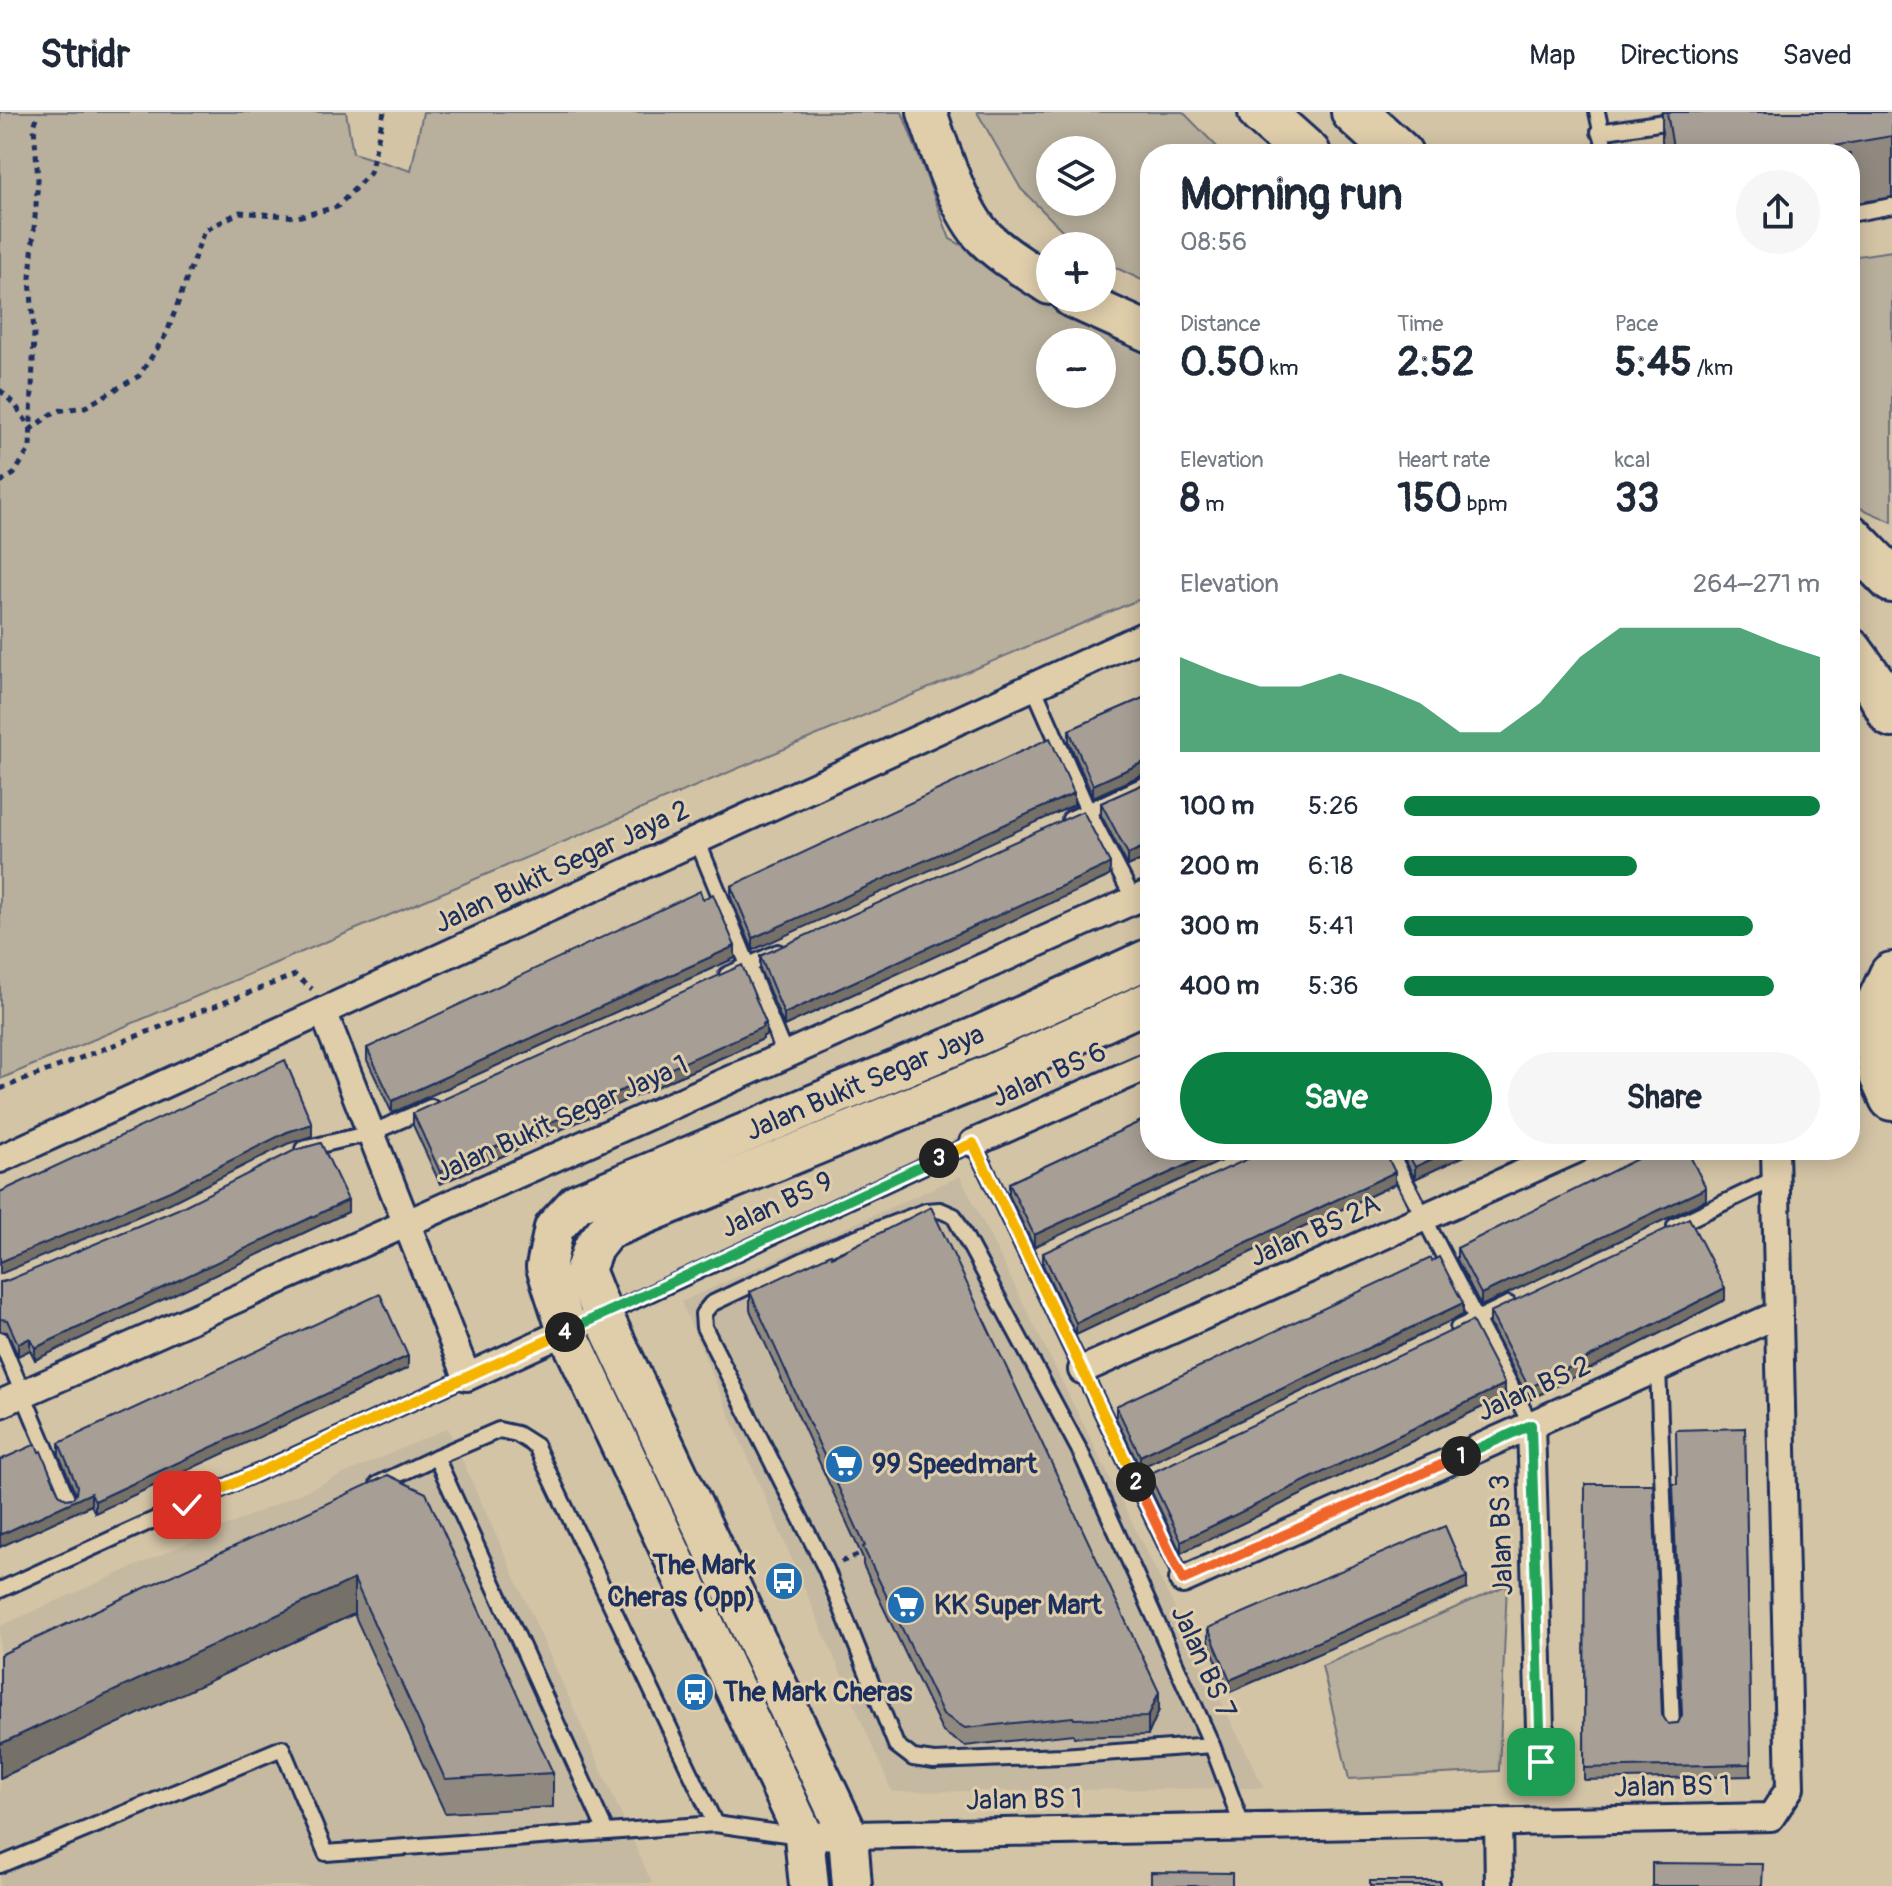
<!DOCTYPE html>
<meta charset="utf-8">
<style>
body{margin:0;font-family:Pangolin,sans-serif;background:#f6f6f7;color:#1f2937;height:100vh;display:flex;flex-direction:column;font-size:30px;white-space:nowrap}
*{box-sizing:border-box;margin:0}
p{font-size:26px;color:#747a83}
.icon{flex:none;width:44px;height:44px;fill:none;stroke:currentColor;stroke-width:2;stroke-linecap:round;stroke-linejoin:round}
.map{position:relative;flex:1;overflow:hidden}
.details{position:absolute;left:1140px;top:32px;width:720px;height:1016px;display:flex;flex-direction:column;background:#fff;border-radius:32px;box-shadow:0 4px 20px #0003}
.details>*{flex:none}
.controls{position:absolute;left:1036px;top:24px;display:grid;gap:16px}
.controls a{display:grid;place-items:center;width:80px;height:80px;border-radius:50%;background:#fff;box-shadow:0 4px 20px #0003;font-size:40px}
.pin{position:absolute;display:grid;place-items:center;width:68px;height:68px;color:#fff;margin:-34px;border-radius:16px;box-shadow:0 4px 12px #0006}
.km{position:absolute;width:40px;height:40px;margin:-20px;border-radius:50%;background:#222;color:#fff;font-size:22px;line-height:40px;text-align:center}
.round{display:grid;place-items:center;flex:none;width:84px;height:84px;border-radius:42px;background:#f6f6f7}
.overview{display:flex;align-items:center;justify-content:space-between;height:136px;padding:0 40px}
h1{font-size:44px;font-weight:700;line-height:60px}
.figures{display:grid;grid-template-columns:repeat(3,1fr);gap:12px;height:136px;padding:8px 40px}
.figures div{display:grid;align-content:center}
.figures b{font-size:40px;font-weight:700}
.figures small{font-size:22px;font-weight:400}
.figures p{font-size:22px}
.chart{height:224px;padding:16px 40px}
.chart p{display:flex;justify-content:space-between}
.chart svg{width:100%;height:144px;margin-top:8px;fill:#0b8043;opacity:.7}
.button{display:flex;gap:16px;margin-top:auto;padding:16px 40px}
.button a{flex:1;height:92px;border-radius:48px;background:#0b8043;color:#fff;font-size:32px;font-weight:700;line-height:92px;text-align:center}
.button a+a{background:#f6f6f7;color:#1f2937}
ul{padding:0 40px;list-style:none;font-size:26px}
li{display:grid;grid-template-columns:128px 96px 1fr;align-items:center;height:60px}
li i{height:20px;border-radius:10px;background:#0b8043}
header{display:flex;align-items:center;gap:48px;box-sizing:border-box;height:112px;padding:0 40px;background:#fff;border-bottom:2px solid #e0e1e3}
header strong{font-size:38px}
nav{display:flex;gap:44px;margin-inline-start:auto;font-size:28px}
.map>svg:first-child{display:block}
.built{fill:#c6b9a1}
.green{fill:#b8af9c;stroke:#6a6f7d;stroke-width:2;fill-rule:evenodd}
.lines{fill:none;stroke-linecap:round;stroke-linejoin:round}
.lane-casing{stroke:#1b2f5e;stroke-width:20}
.street-casing{stroke:#1b2f5e;stroke-width:32}
.secondary-casing{stroke:#1b2f5e;stroke-width:44}
.highway-casing{stroke:#1b2f5e;stroke-width:50}
.path{stroke:#1b2f5e;stroke-width:5;stroke-dasharray:6 6;stroke-linecap:butt}
.lane{stroke:#e0ceab;stroke-width:14}
.street{stroke:#e0ceab;stroke-width:26}
.secondary{stroke:#e0ceab;stroke-width:38}
.highway{stroke:#e0ceab;stroke-width:44}
.wall{fill:#908980;stroke:#1b2f5e;stroke-width:2}
.shaded-wall{fill:#756f68;stroke:#1b2f5e;stroke-width:2}
.building{fill:#a79f95;stroke:#1b2f5e;stroke-width:2}
.split-1-casing{stroke:#fff;stroke-width:16}
.split-2-casing{stroke:#fff;stroke-width:16}
.split-3-casing{stroke:#fff;stroke-width:16}
.split-4-casing{stroke:#fff;stroke-width:16}
.split-5-casing{stroke:#fff;stroke-width:16}
.split-1{stroke:#22a559;stroke-width:10}
.split-2{stroke:#f0652b;stroke-width:10}
.split-3{stroke:#f5b400;stroke-width:10}
.split-4{stroke:#22a559;stroke-width:10}
.split-5{stroke:#f5b400;stroke-width:10}
.labels{text-anchor:middle;dominant-baseline:central;stroke-width:6;stroke-linejoin:round;paint-order:stroke}
.street-label{font-size:28px;fill:#1b2f5e;stroke:#e0ceab}
.poi-label{font-size:28px;font-weight:bold;fill:#1b2f5e;stroke:#e0ceab;text-anchor:start}
</style>
<header>
<strong>Stridr</strong>
<nav><a>Map</a><a>Directions</a><a>Saved</a></nav>
</header>
<div class="map">
<svg width="1892" height="1774" viewBox="0 0 1892 1774">
<rect width="100%" height="100%" fill="#d4c4a6"/>
<filter id="ink" filterUnits="userSpaceOnUse"><feTurbulence type="fractalNoise" baseFrequency=".0125" numOctaves="2"/><feDisplacementMap in="SourceGraphic" scale="16" xChannelSelector="R" yChannelSelector="G"/><feConvolveMatrix kernelMatrix="1 2 1 2 8 2 1 2 1" color-interpolation-filters="sRGB"/></filter>
<g filter="url(#ink)">
<g class="built">
<path d="M 960,1064 L 1264,1676 L 892,1680 L 681,1190 Z"/>
<path d="M 448,1316 L 652,1771 L 466,1774 L 0,1774 L 0,1514 Z"/>
</g>
<g class="green">
<path d="M 0,0 L 346,0 L 353,41 L 411,59 L 423,0 L 902,0 L 950,127 L 1150,232 L 1150,483 L 0,967 ZM 1050,230 L 1102,230 L 1102,282 L 1050,282 Z"/>
<path d="M 977,0 L 1183,0 L 1224,42 L 1150,42 L 1150,172 L 1102,149 L 1102,134 L 1078,134 L 1021,77 ZM 1102,38 L 1102,90 L 1050,90 L 1050,38 Z"/>
<path d="M 1892,139 L 1892,410 L 1858,395 L 1850,388 L 1850,145 Z"/>
<path d="M 1507,1473 L 1499,1659 L 1349,1667 L 1322,1554 Z"/>
</g>
<g class="lines">
<g class="lane-casing">
<g id="lane">
<path d="M 1597,0 L 1606,42"/>
<path d="M 1599,20 L 1678,8"/>
<path d="M 1850,102 L 1892,94"/>
<path d="M 1033,574 L 1088,699 L 1134,788"/>
<path d="M 1070,707 L 1150,670"/>
<path d="M 697,728 L 785,943"/>
<path d="M 727,863 L 778,840"/>
<path d="M 303,1037 L 371,1021 L 431,995"/>
<path d="M 1389,1038 L 1531,1313"/>
<path d="M 1675,1114 L 1776,1066"/>
<path d="M 604,1203 L 973,1031 L 1183,1468"/>
<path d="M 1458,1216 L 1508,1192"/>
<path d="M 0,1227 L 68,1389"/>
<path d="M 1658,1256 L 1672,1615"/>
<path d="M 378,1372 L 436,1345"/>
<path d="M 0,1478 L 467,1265"/>
<path d="M 1212,1633 L 1062,1644 L 934,1649 L 913,1646 L 896,1633 L 826,1457 L 704,1215 L 703,1202 L 711,1192 L 833,1134 L 926,1099 L 940,1098 L 954,1104 L 1081,1341 L 1212,1633 L 1243,1716"/>
<path d="M 606,1720 L 436,1345 L 499,1318 L 517,1322 L 536,1334 L 715,1712"/>
<path d="M 0,1753 L 282,1636 L 326,1741 L 715,1712 L 800,1724"/>
</g>
</g>
<g class="street-casing">
<g id="street">
<path d="M 323,899 L 467,1265 L 582,1212"/>
<path d="M 973,1031 L 1150,953"/>
<path d="M 0,1047 L 1150,521"/>
<path d="M 1082,1258 L 1575,1038"/>
<path d="M 0,1292 L 1150,781"/>
<path d="M 1531,1313 L 1541,1650"/>
<path d="M 1183,1468 L 1779,1202"/>
<path d="M 1498,1710 L 1499,1774"/>
<path d="M 804,1724 L 1771,1705 L 1790,1676 L 1775,1038"/>
</g>
</g>
<g class="secondary-casing">
<g id="secondary">
<path d="M 927,0 C 939,35 959,100 984,125 C 1002,144 1028,158 1050,173"/>
<path d="M 1072,186 L 1150,221"/>
<path d="M 809,1774 L 804,1724 L 567,1219 L 546,1155 L 554,1116 L 577,1091 L 980,923 L 1150,846"/>
<path d="M 852,1774 L 848,1723 L 603,1203 L 585,1158 L 593,1136 L 607,1118 L 993,961 L 1150,889"/>
</g>
</g>
<g class="highway-casing">
<g id="highway">
<path d="M 1261,0 L 1308,42"/>
<path d="M 1354,0 L 1400,42"/>
<path d="M 1850,425 L 1892,468"/>
<path d="M 1850,539 L 1879,579 L 1892,603"/>
<path d="M 1892,863 L 1875,900 L 1881,961 L 1892,986"/>
</g>
</g>
<g class="path">
<path d="M 0,278 L 16,294 L 31,317 L 56,299 L 85,295 L 139,264 L 167,221 L 204,119 L 240,100 L 297,105 L 337,95 L 370,61 L 384,0"/>
<path d="M 0,370 L 14,362 L 30,336 L 34,221 L 30,166 L 38,68 L 34,14 L 39,0"/>
<path d="M 0,977 L 295,863 L 312,877"/>
<path d="M 841,1450 L 865,1440"/>
</g>
<use href="#lane" class="lane"/>
<use href="#street" class="street"/>
<use href="#secondary" class="secondary"/>
<use href="#highway" class="highway"/>
</g>
<g class="wall">
<path d="M 1662,0 L 1892,0 L 1892,85 L 1850,92 L 1850,42 L 1664,42 L 1662,29 Z"/>
<path d="M 1150,583 L 1150,660 L 1146,661 L 1093,685 L 1069,630 L 1069,618 Z"/>
<path d="M 1150,669 L 1150,744 L 1128,754 L 1101,703 L 1101,691 Z"/>
<path d="M 1074,693 L 753,838 L 731,786 L 731,774 Z"/>
<path d="M 1110,763 L 1105,766 L 784,914 L 760,857 L 760,844 Z"/>
<path d="M 735,846 L 392,1001 L 367,948 L 367,936 Z"/>
<path d="M 766,923 L 763,924 L 763,927 L 440,1072 L 413,1013 L 413,1001 Z"/>
<path d="M 1150,1005 L 1034,1135 L 1009,1083 L 1009,1071 Z"/>
<path d="M 1400,1038 L 1477,1038 L 1415,1067 Z"/>
<path d="M 1395,1072 L 1076,1223 L 1043,1153 L 1043,1141 Z"/>
<path d="M 1706,1088 L 1481,1194 L 1457,1148 L 1457,1136 Z"/>
<path d="M 348,1100 L 35,1248 L 30,1238 L 18,1244 L 7,1220 L 0,1219 L 0,1170 Z"/>
<path d="M 750,1180 L 1159,1598 L 1148,1623 L 1074,1625 L 1073,1622 L 965,1634 L 943,1620 L 863,1453 L 863,1446 L 750,1198 Z"/>
<path d="M 1725,1188 L 1529,1288 L 1490,1212 L 1490,1200 Z"/>
<path d="M 1463,1203 L 1140,1356 L 1116,1306 L 1116,1294 Z"/>
<path d="M 408,1256 L 95,1401 L 91,1393 L 0,1435 L 0,1348 L 59,1382 L 66,1387 L 73,1386 L 76,1383 L 59,1343 L 59,1331 Z"/>
<path d="M 1505,1284 L 1181,1441 L 1149,1374 L 1149,1362 Z"/>
<path d="M 1745,1316 L 1751,1664 L 1584,1668 L 1585,1372 L 1662,1603 L 1668,1612 L 1678,1611 L 1682,1603 L 1677,1372 Z"/>
<path d="M 388,1363 L 553,1661 L 553,1695 L 445,1701 L 354,1502 L 0,1666 Z"/>
<path d="M 1467,1477 L 1230,1580 L 1208,1529 L 1208,1516 Z"/>
</g>
<g class="shaded-wall">
<path d="M 1146,649 L 1146,661 L 1093,685 L 1093,673 Z"/>
<path d="M 1074,681 L 1074,693 L 753,838 L 753,826 Z"/>
<path d="M 1150,732 L 1150,744 L 1128,754 L 1128,742 Z"/>
<path d="M 1110,751 L 1110,763 L 1105,766 L 784,914 L 784,902 Z"/>
<path d="M 735,834 L 735,846 L 392,1001 L 392,989 Z"/>
<path d="M 766,911 L 766,923 L 763,924 L 763,927 L 440,1072 L 440,1060 Z"/>
<path d="M 312,1012 L 312,1024 L 287,1032 L 170,1091 L 0,1162 L 0,1150 L 287,1020 Z"/>
<path d="M 1219,1038 L 1245,1038 L 1034,1135 L 1034,1123 Z"/>
<path d="M 1451,1038 L 1477,1038 L 1415,1067 L 1415,1055 Z"/>
<path d="M 1395,1060 L 1395,1072 L 1076,1223 L 1076,1211 Z"/>
<path d="M 1706,1076 L 1706,1088 L 1481,1194 L 1481,1182 Z"/>
<path d="M 348,1088 L 348,1100 L 35,1248 L 35,1236 Z"/>
<path d="M 1725,1176 L 1725,1188 L 1529,1288 L 1529,1276 Z"/>
<path d="M 1463,1191 L 1463,1203 L 1140,1356 L 1140,1344 Z"/>
<path d="M 30,1226 L 30,1238 L 18,1244 L 18,1232 Z"/>
<path d="M 408,1244 L 408,1256 L 95,1401 L 95,1389 Z"/>
<path d="M 1505,1272 L 1505,1284 L 1181,1441 L 1181,1429 Z"/>
<path d="M 91,1381 L 91,1393 L 0,1435 L 0,1423 Z"/>
<path d="M 1467,1465 L 1467,1477 L 1230,1580 L 1230,1568 Z"/>
<path d="M 354,1467 L 354,1502 L 0,1666 L 0,1632 Z"/>
<path d="M 1159,1580 L 1159,1598 L 1148,1623 L 1148,1605 Z"/>
</g>
<g class="building">
<path d="M 1667,0 L 1892,0 L 1892,24 L 1787,42 L 1674,42 Z"/>
<path d="M 1150,583 L 1150,648 L 1146,649 L 1093,673 L 1069,618 Z"/>
<path d="M 1050,626 L 1074,681 L 753,826 L 731,774 Z"/>
<path d="M 1150,669 L 1150,732 L 1128,742 L 1101,691 Z"/>
<path d="M 1083,699 L 1110,751 L 1105,754 L 784,902 L 760,844 Z"/>
<path d="M 700,779 L 703,787 L 713,782 L 735,834 L 392,989 L 367,936 Z"/>
<path d="M 742,853 L 766,911 L 762,913 L 763,915 L 440,1060 L 413,1001 Z"/>
<path d="M 285,948 L 312,1012 L 287,1020 L 170,1079 L 0,1150 L 0,1080 Z"/>
<path d="M 1150,1005 L 1150,1038 L 1219,1038 L 1034,1123 L 1009,1071 Z"/>
<path d="M 321,1031 L 348,1088 L 35,1236 L 30,1226 L 18,1232 L 7,1208 L 0,1207 L 0,1170 L 4,1170 L 178,1097 L 295,1038 Z"/>
<path d="M 1267,1038 L 1384,1038 L 1395,1060 L 1076,1211 L 1043,1141 Z"/>
<path d="M 1406,1038 L 1451,1038 L 1415,1055 Z"/>
<path d="M 1655,1038 L 1687,1038 L 1706,1076 L 1481,1182 L 1457,1136 Z"/>
<path d="M 931,1095 L 1159,1580 L 1148,1605 L 1074,1607 L 1073,1605 L 965,1616 L 943,1602 L 863,1435 L 865,1434 L 750,1180 L 831,1142 L 832,1145 Z"/>
<path d="M 1689,1106 L 1725,1176 L 1529,1276 L 1490,1200 Z"/>
<path d="M 1439,1145 L 1463,1191 L 1140,1344 L 1116,1294 L 1431,1146 L 1432,1149 Z"/>
<path d="M 380,1182 L 408,1244 L 95,1389 L 91,1381 L 0,1423 L 0,1348 L 36,1332 L 39,1340 L 41,1339 L 59,1382 L 66,1387 L 73,1386 L 76,1382 L 77,1374 L 59,1331 Z"/>
<path d="M 1472,1209 L 1505,1272 L 1181,1429 L 1149,1362 Z"/>
<path d="M 1745,1316 L 1751,1652 L 1584,1656 L 1585,1372 L 1653,1372 L 1662,1603 L 1668,1612 L 1678,1611 L 1682,1603 L 1673,1372 L 1677,1372 L 1676,1318 Z"/>
<path d="M 388,1363 L 426,1381 L 553,1661 L 445,1667 L 354,1467 L 0,1632 L 0,1543 Z"/>
<path d="M 1445,1414 L 1467,1465 L 1230,1568 L 1208,1516 Z"/>
<path d="M 1652,1751 L 1763,1752 L 1762,1774 L 1652,1774 Z"/>
<path d="M 1151,1760 L 1232,1761 L 1232,1774 L 1151,1774 Z"/>
<rect x="1370" y="1769" width="70" height="5"/>
</g>
</g>
<g class="lines" filter="url(#ink)">
<g class="split-1-casing">
<path id="split-1" d="M 1461,1344 L 1531,1313 L 1541,1650"/>
</g>
<g class="split-2-casing">
<path id="split-2" d="M 1136,1370 L 1183,1468 L 1461,1344"/>
</g>
<g class="split-3-casing">
<path id="split-3" d="M 939,1046 L 973,1031 L 1136,1370"/>
</g>
<g class="split-4-casing">
<path id="split-4" d="M 565,1220 L 939,1046"/>
</g>
<g class="split-5-casing">
<path id="split-5" d="M 187,1393 L 565,1220"/>
</g>
<use href="#split-1" class="split-1"/>
<use href="#split-2" class="split-2"/>
<use href="#split-3" class="split-3"/>
<use href="#split-4" class="split-4"/>
<use href="#split-5" class="split-5"/>
</g>
<defs>
<g id="supermarket-disc" transform="scale(2)"><circle r="9.5" fill="#1f6fb2" stroke="#e0ceab"/><path d="M-6-5.5h2.5l.6 2H6L4.5 2H-2.5L-4.4-4H-6ZM-1.5 3.2a1.3 1.3 0 1 0 .1 0ZM3 3.2a1.3 1.3 0 1 0 .1 0Z" fill="#fff"/></g>
<g id="bus-disc" transform="scale(2)"><circle r="9.5" fill="#1f6fb2" stroke="#e0ceab"/><path d="M-5-6H5V4H4V6H2V4H-2V6H-4V4H-5ZM-3.5-4V0h7V-4ZM-3.5 1.2v1.5H-2V1.2ZM2 1.2v1.5H3.5V1.2Z" fill="#fff"/></g>
</defs>
<g fill-rule="evenodd">
<use href="#supermarket-disc" x="844" y="1352"/>
<use href="#bus-disc" x="784" y="1469"/>
<use href="#supermarket-disc" x="906" y="1493"/>
<use href="#bus-disc" x="695" y="1580"/>
</g>
<g class="labels">
<g class="street-label">
<text transform="translate(562 755) rotate(-25)">Jalan Bukit Segar Jaya 2</text>
<text transform="translate(1049 963) rotate(-24)">Jalan BS 6</text>
<text transform="translate(865 971) rotate(-23)">Jalan Bukit Segar Jaya</text>
<text transform="translate(562 1007) rotate(-24)">Jalan Bukit Segar Jaya 1</text>
<text transform="translate(777 1093) rotate(-25)">Jalan BS 9</text>
<text transform="translate(1315 1119) rotate(-24)">Jalan BS 2A</text>
<text transform="translate(1534 1277) rotate(-24)">Jalan BS 2</text>
<text transform="translate(1502 1423) rotate(-92)">Jalan BS 3</text>
<text transform="translate(1203 1550) rotate(66)">Jalan BS 7</text>
<text transform="translate(1672 1675) rotate(-1)">Jalan BS 1</text>
<text transform="translate(1024 1688) rotate(-1)">Jalan BS 1</text>
</g>
<g class="poi-label">
<text x="872" y="1352">99 Speedmart</text>
<text x="756" y="1453" text-anchor="end">The Mark<tspan x="756" dy="32">Cheras (Opp)</tspan></text>
<text x="934" y="1493">KK Super Mart</text>
<text x="723" y="1580">The Mark Cheras</text>
</g>
</g>
</svg>
<div class="controls">
<a><svg class="icon" aria-label="layers" viewBox="0 0 24 24"><path d="M12 4l9 5-9 5-9-5zM3 14l9 5 9-5"/></svg></a>
<a>+</a>
<a>−</a>
</div>
<div class="pin" style="left:1541px;top:1650px;background:#1e9e55"><svg class="icon" aria-label="arrive" viewBox="0 0 24 24"><path d="M6 21V4h12l-3 4 3 4H6"/></svg></div>
<div class="pin" style="left:187px;top:1393px;background:#d93025"><svg class="icon" aria-label="check" viewBox="0 0 24 24"><path d="M5 12l5 5 9-10"/></svg></div>
<b class="km" style="left:1461px;top:1344px">1</b>
<b class="km" style="left:1136px;top:1370px">2</b>
<b class="km" style="left:939px;top:1046px">3</b>
<b class="km" style="left:565px;top:1220px">4</b>
<section class="details">
<div class="overview"><div><h1>Morning run</h1><p>08:56</p></div><a class="round"><svg class="icon" aria-label="share" viewBox="0 0 24 24"><path d="M12 15V3M7 8l5-5 5 5M5 13v7h14v-7"/></svg></a></div>
<div class="figures">
<div><p>Distance</p><b>0.50<small> km</small></b></div>
<div><p>Time</p><b>2:52</b></div>
<div><p>Pace</p><b>5:45<small> /km</small></b></div>
</div>
<div class="figures">
<div><p>Elevation</p><b>8<small> m</small></b></div>
<div><p>Heart rate</p><b>150<small> bpm</small></b></div>
<div><p>kcal</p><b>33</b></div>
</div>
<div class="chart"><p><span>Elevation</span>264–271 m</p>
<svg viewBox="0 0 160 44" preserveAspectRatio="none"><path d="M0 44V15L10 20L20 24L30 24L40 20L50 24L60 29L70 38L80 38L90 29L100 15L110 6L120 6L130 6L140 6L150 11L160 15V44z"/></svg>
</div>
<ul>
<li><b>100 m</b>5:26<i style="width:100%"></i></li>
<li><b>200 m</b>6:18<i style="width:56%"></i></li>
<li><b>300 m</b>5:41<i style="width:84%"></i></li>
<li><b>400 m</b>5:36<i style="width:89%"></i></li>
</ul>
<div class="button"><a>Save</a><a>Share</a></div>
</section>
</div>
